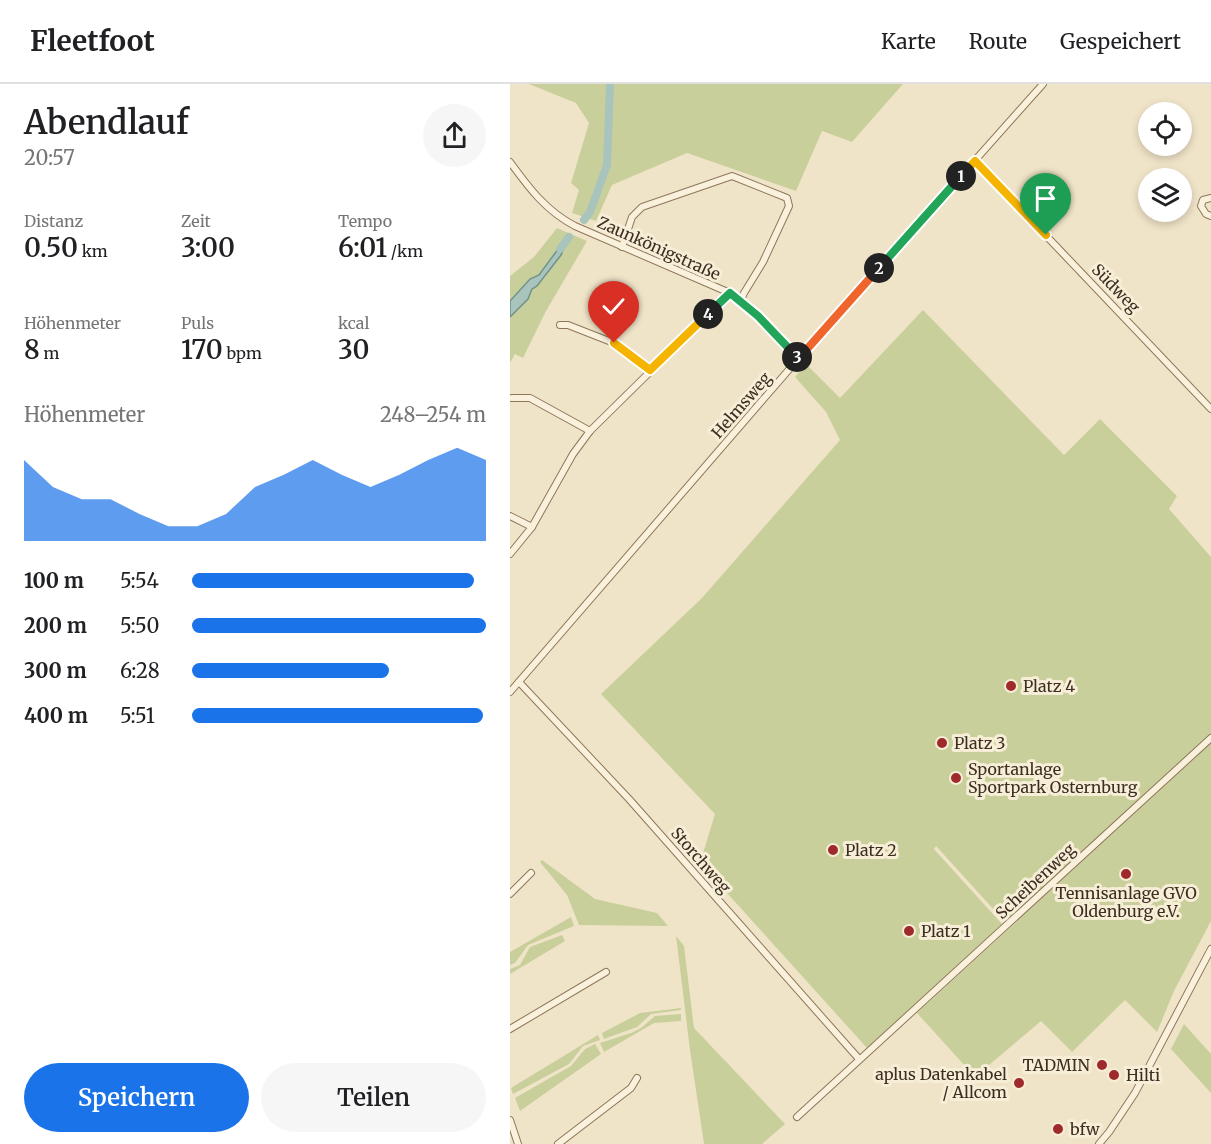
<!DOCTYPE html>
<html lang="de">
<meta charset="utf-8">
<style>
body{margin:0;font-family:Merriweather,serif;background:#f6f6f6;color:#202124;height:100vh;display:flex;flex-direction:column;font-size:22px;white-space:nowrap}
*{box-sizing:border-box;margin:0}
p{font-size:20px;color:#757577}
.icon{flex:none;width:33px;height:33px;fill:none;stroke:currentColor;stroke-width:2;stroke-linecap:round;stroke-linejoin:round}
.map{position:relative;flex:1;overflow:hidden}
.panel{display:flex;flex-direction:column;background:#fff;width:510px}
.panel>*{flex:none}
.controls{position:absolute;left:628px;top:18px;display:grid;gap:12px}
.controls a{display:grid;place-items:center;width:54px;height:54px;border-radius:50%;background:#fff;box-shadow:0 3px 9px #0003;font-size:30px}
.pin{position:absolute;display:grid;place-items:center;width:51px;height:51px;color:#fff;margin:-62px -26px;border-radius:50% 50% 50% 0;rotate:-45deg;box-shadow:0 0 6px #0007}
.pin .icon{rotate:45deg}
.km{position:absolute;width:30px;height:30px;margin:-15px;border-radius:50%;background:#222;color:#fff;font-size:16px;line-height:30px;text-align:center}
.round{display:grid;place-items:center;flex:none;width:63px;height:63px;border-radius:32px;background:#f6f6f6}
.headline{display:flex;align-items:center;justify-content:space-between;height:102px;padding:0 24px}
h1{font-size:33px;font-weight:600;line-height:45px}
.figures{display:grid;grid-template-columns:repeat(3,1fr);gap:9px;height:102px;padding:6px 24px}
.figures div{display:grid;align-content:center}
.figures b{font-size:26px;font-weight:600}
.figures small{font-size:16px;font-weight:400}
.figures p{font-size:16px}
.chart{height:168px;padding:12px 24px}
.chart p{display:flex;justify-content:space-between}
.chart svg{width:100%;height:108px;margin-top:6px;fill:#1a73e8;opacity:.7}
.action{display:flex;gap:12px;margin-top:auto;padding:12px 24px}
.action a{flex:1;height:69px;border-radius:36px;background:#1a73e8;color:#fff;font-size:24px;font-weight:600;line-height:69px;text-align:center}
.action a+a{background:#f6f6f6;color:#202124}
ul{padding:0 24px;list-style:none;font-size:20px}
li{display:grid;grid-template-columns:96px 72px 1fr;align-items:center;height:45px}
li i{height:15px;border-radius:8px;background:#1a73e8}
header{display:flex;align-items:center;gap:36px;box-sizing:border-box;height:84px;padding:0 30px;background:#fff;border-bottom:2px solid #e0e0e0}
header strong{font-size:28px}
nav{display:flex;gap:33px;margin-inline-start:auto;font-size:21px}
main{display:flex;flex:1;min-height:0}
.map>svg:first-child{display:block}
.green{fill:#c9cf9b}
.water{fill:#a9c4bc;stroke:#6f938a;stroke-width:1.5}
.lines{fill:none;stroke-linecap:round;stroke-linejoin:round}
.canal{stroke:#a9c4bc;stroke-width:8}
.minor-casing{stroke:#8d765c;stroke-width:8}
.minor{stroke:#faf1dc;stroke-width:6}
.split-1-casing{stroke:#fff;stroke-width:12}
.split-2-casing{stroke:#fff;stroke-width:12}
.split-3-casing{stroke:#fff;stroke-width:12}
.split-4-casing{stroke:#fff;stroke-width:12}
.split-5-casing{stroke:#fff;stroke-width:12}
.split-1{stroke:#f5b400;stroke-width:8}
.split-2{stroke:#22a559;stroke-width:8}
.split-3{stroke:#f0652b;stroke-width:8}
.split-4{stroke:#22a559;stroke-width:8}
.split-5{stroke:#f5b400;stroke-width:8}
.poi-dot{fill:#9e2a2b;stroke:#f7eed8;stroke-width:2}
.labels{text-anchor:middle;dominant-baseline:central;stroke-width:6;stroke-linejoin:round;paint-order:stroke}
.street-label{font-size:16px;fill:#3d2e20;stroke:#f7eed8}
.poi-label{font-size:16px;fill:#3d2e20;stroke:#f7eed8;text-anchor:start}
</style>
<header>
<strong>Fleetfoot</strong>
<nav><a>Karte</a><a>Route</a><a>Gespeichert</a></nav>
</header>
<main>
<section class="panel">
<div class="headline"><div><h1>Abendlauf</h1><p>20:57</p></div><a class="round"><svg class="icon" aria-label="share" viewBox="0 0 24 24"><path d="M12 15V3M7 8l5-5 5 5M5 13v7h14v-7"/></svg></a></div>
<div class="figures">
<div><p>Distanz</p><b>0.50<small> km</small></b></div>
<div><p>Zeit</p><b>3:00</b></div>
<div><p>Tempo</p><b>6:01<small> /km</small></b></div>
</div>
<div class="figures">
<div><p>Höhenmeter</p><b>8<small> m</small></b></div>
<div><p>Puls</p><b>170<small> bpm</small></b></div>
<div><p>kcal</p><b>30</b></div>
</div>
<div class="chart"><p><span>Höhenmeter</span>248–254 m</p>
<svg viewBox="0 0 160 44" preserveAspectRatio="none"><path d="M0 44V11L10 22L20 27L30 27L40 33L50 38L60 38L70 33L80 22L90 17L100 11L110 17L120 22L130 17L140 11L150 6L160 11V44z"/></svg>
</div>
<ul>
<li><b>100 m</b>5:54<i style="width:96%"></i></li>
<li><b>200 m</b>5:50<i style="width:100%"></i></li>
<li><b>300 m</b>6:28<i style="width:67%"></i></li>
<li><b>400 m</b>5:51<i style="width:99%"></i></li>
</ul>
<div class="action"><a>Speichern</a><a>Teilen</a></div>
</section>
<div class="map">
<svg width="701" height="1060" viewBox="0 0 701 1060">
<rect width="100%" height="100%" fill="#f0e4c8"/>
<g class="green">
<path d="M 19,0 L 393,0 L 342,58 L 312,47 L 286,107 L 177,69 L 102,101 L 86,137 L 62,129 L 69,106 L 61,99 L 79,39 L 66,19 Z"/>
<path d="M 47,144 L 77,157 L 36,227 L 13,274 L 5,270 L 0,279 L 0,233 L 18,215 L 23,205 L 43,182 L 56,158 L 51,160 L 29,191 L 23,193 L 0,217 L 0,192 L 24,173 Z"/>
<path d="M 413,226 L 554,371 L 590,335 L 667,412 L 659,425 L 701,473 L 701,651 L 495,838 L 426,762 L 424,765 L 492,840 L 357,964 L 190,779 L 205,730 L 91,610 L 192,514 L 330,356 L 316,328 L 285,293 L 296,280 L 330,314 Z"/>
<path d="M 701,659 L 701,837 L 664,907 L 647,948 L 615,916 L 562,968 L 531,937 L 465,993 L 407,929 Z"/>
<path d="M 32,776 L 85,815 L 147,829 L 158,842 L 69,841 L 57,811 L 30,778 Z"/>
<path d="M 61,833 L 64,842 L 18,861 L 5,879 L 0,881 L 0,868 Z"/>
<path d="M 52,851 L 55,857 L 0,890 L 0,885 L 10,881 L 20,863 Z"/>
<path d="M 166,852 L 174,862 L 184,944 L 275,1040 L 252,1060 L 194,1060 L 180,966 Z"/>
<path d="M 171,924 L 171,926 L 141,930 L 127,943 L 94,955 L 92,949 L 130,929 Z"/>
<path d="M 171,930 L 171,937 L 144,939 L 94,968 L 90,959 L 121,949 L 131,944 L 145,932 Z"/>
<path d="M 674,940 L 701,970 L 701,1009 L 661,965 Z"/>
<path d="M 88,951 L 90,956 L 73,962 L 59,980 L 3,1010 L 1,1004 Z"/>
<path d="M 85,960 L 91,970 L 10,1027 L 5,1014 L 61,982 L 75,965 Z"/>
</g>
<path class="water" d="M 54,157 L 56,159 L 51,171 L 27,202 L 22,205 L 18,215 L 0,233 L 0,217 L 20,195 L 29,191 Z"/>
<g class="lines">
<g class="canal">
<path d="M 74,136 L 80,128 L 97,81 L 100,0"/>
<path d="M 50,165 L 59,153"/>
</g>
<g class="minor-casing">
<g id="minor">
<path d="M 465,77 L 701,325"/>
<path d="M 0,78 C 19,104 36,127 65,142 L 220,209 L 248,233 L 289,274"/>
<path d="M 701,114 L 693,116 L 691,122 L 696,130 L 701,132"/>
<path d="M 112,163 L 122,133 L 132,123 L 222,92 L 277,114 L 279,122 L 253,178 L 234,209 L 230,218"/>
<path d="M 50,241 L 58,241 L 104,259 L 140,286"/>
<path d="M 2,314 L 20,314 L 80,347"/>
<path d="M 0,432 L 22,443 L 0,470"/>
<path d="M 22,443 L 63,370 L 80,347 L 220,209"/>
<path d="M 9,598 L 119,715 L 349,975"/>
<path d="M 0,608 L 289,274 L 533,0"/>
<path d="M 0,810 L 21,789"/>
<path d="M 0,945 L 96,888"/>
<path d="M 287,1033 L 701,654"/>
<path d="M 0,1036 L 8,1060"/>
<path d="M 48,1060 L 121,1004 L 127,994"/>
<path d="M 589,1060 L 599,1048 L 625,1009 L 701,865"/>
</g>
</g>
<use href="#minor" class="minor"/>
</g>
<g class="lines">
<g class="split-1-casing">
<path id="split-1" d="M 451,92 L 465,77 L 536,151"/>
</g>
<g class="split-2-casing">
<path id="split-2" d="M 369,184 L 451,92"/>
</g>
<g class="split-3-casing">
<path id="split-3" d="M 287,273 L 289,274 L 369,184"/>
</g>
<g class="split-4-casing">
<path id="split-4" d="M 198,230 L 220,209 L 248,232 L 287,273"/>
</g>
<g class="split-5-casing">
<path id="split-5" d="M 104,259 L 140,286 L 198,230"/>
</g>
<use href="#split-1" class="split-1"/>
<use href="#split-2" class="split-2"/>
<use href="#split-3" class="split-3"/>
<use href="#split-4" class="split-4"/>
<use href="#split-5" class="split-5"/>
</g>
<g class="poi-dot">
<circle cx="501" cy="602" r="6"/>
<circle cx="432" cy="659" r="6"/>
<circle cx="446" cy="694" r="6"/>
<circle cx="323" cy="766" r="6"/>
<circle cx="616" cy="790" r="6"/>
<circle cx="399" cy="847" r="6"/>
<circle cx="592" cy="981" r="6"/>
<circle cx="604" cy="991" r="6"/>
<circle cx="509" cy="999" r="6"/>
<circle cx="548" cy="1045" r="6"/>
</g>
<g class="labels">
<g class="street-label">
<text transform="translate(149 164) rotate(24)">Zaunkönigstraße</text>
<text transform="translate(606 204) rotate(46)">Südweg</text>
<text transform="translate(231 321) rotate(-49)">Helmsweg</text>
<text transform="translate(191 776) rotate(49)">Storchweg</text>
<text transform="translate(525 797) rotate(-43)">Scheibenweg</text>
</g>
<g class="poi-label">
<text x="513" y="602">Platz 4</text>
<text x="444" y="659">Platz 3</text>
<text x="458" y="685">Sportanlage<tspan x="458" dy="18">Sportpark Osternburg</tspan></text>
<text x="335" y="766">Platz 2</text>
<text x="616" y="809" text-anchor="middle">Tennisanlage GVO<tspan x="616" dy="18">Oldenburg e.V.</tspan></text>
<text x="411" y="847">Platz 1</text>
<text x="580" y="981" text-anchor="end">TADMIN</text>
<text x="497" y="990" text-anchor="end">aplus Datenkabel<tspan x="497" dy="18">/ Allcom</tspan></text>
<text x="616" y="991">Hilti</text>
<text x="560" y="1045">bfw</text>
</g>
</g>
</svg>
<div class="controls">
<a><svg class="icon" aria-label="locate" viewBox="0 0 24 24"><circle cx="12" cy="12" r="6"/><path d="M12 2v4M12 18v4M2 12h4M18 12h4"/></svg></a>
<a><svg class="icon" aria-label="layers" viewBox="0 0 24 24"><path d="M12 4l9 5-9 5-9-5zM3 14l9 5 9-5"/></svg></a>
</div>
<div class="pin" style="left:536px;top:151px;background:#1e9e55"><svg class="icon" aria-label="arrive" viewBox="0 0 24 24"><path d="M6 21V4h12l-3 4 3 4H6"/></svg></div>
<div class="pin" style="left:104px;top:259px;background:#d93025"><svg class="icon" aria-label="check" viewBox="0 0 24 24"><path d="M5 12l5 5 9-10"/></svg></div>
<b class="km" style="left:451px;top:92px">1</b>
<b class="km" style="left:369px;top:184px">2</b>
<b class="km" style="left:287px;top:273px">3</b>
<b class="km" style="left:198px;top:230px">4</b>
</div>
</main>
